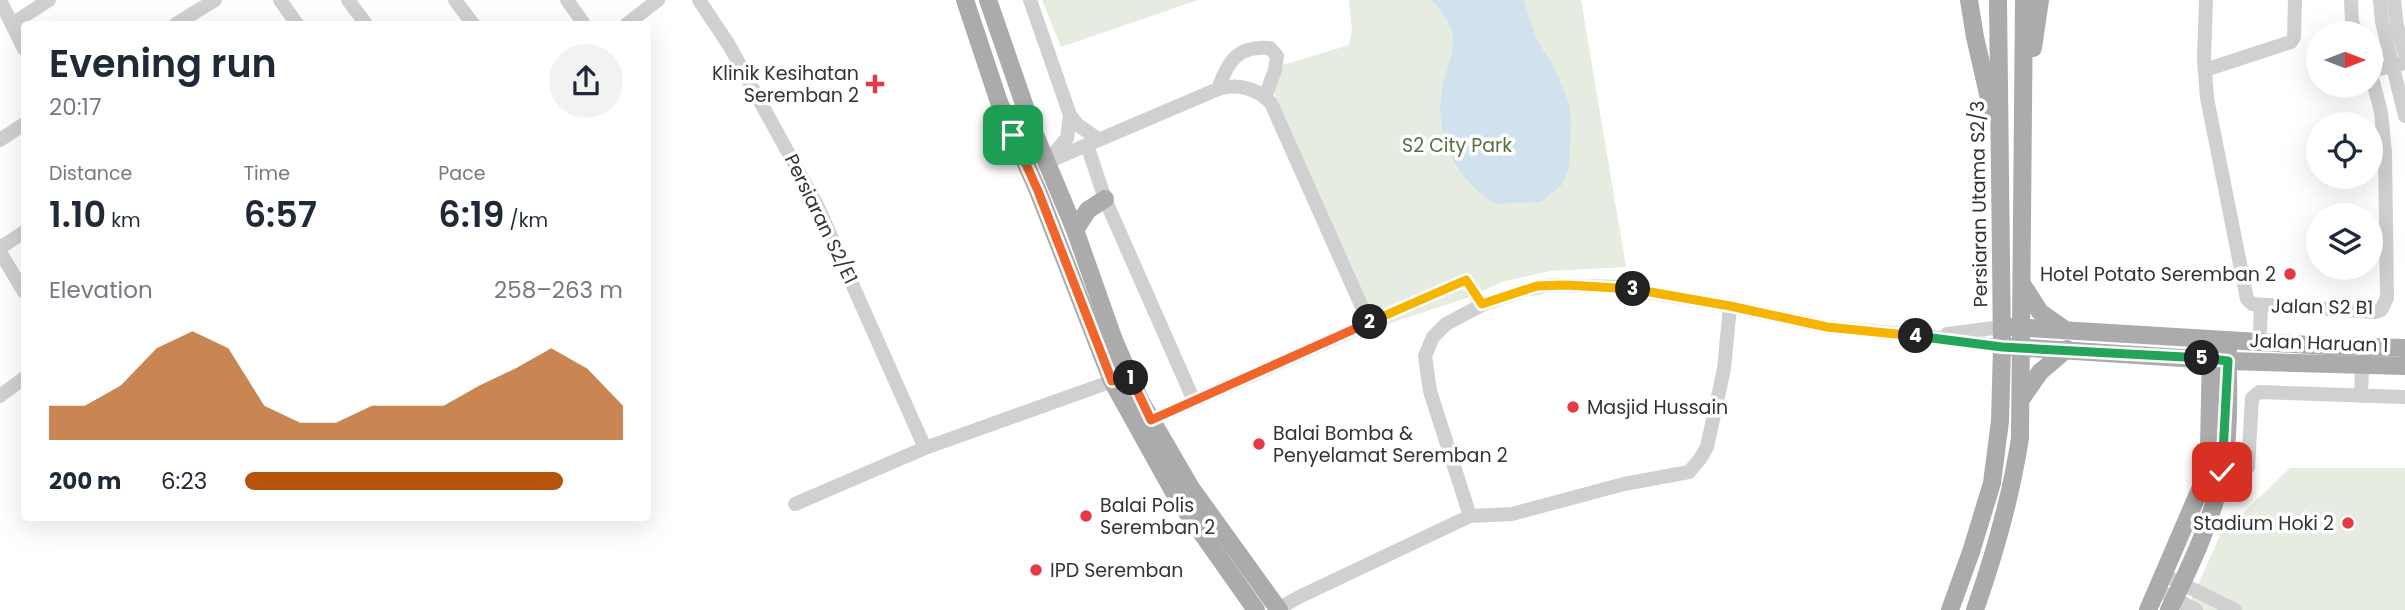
<!DOCTYPE html>
<meta charset="utf-8">
<style>
body{margin:0;font-family:Poppins,sans-serif;background:#f2f2f3;color:#1f2937;height:100vh;display:flex;flex-direction:column;font-size:26px;white-space:nowrap}
*{box-sizing:border-box;margin:0}
p{font-size:23px;color:#747a83}
.icon{flex:none;width:38px;height:38px;fill:none;stroke:currentColor;stroke-width:2;stroke-linecap:round;stroke-linejoin:round}
.map{position:relative;flex:1;overflow:hidden}
.sheet{position:absolute;left:21px;top:21px;width:630px;height:500px;display:flex;flex-direction:column;background:#fff;border-radius:7px;box-shadow:0 7px 28px #0002}
.sheet>*{flex:none}
.needle{width:46px;rotate:90deg}
.fabs{position:absolute;left:2306px;top:21px;display:grid;gap:14px}
.fabs a{display:grid;place-items:center;width:77px;height:77px;border-radius:50%;background:#fff;box-shadow:0 7px 28px #0002;font-size:35px}
.pin{position:absolute;display:grid;place-items:center;width:60px;height:60px;color:#fff;margin:-30px;border-radius:14px;box-shadow:0 4px 10px #0006}
.km{position:absolute;width:35px;height:35px;margin:-18px;border-radius:50%;background:#222;color:#fff;font-size:19px;line-height:35px;text-align:center}
.round{display:grid;place-items:center;flex:none;width:74px;height:74px;border-radius:37px;background:#f2f2f3}
.head{display:flex;align-items:center;justify-content:space-between;height:119px;padding:0 28px}
h1{font-size:38px;font-weight:600;line-height:52px}
.stats{display:grid;grid-template-columns:repeat(3,1fr);gap:10px;height:119px;padding:7px 28px}
.stats div{display:grid;align-content:center}
.stats b{font-size:35px;font-weight:600}
.stats small{font-size:19px;font-weight:400}
.stats p{font-size:19px}
.chart{height:196px;padding:14px 28px}
.chart p{display:flex;justify-content:space-between}
.chart svg{width:100%;height:126px;margin-top:7px;fill:#b45309;opacity:.7}
ul{padding:0 28px;list-style:none;font-size:23px}
li{display:grid;grid-template-columns:112px 84px 1fr;align-items:center;height:52px}
li i{height:18px;border-radius:9px;background:#b45309}
.map>svg:first-child{display:block}
.green{fill:#e6ecdf}
.water{fill:#cfe2ee}
.lines{fill:none;stroke-linecap:round;stroke-linejoin:round}
.minor{stroke:#d0d0d0;stroke-width:14}
.major{stroke:#ababab;stroke-width:18}
.split-1-casing{stroke:#fff;stroke-width:14}
.split-2-casing{stroke:#fff;stroke-width:14}
.split-3-casing{stroke:#fff;stroke-width:14}
.split-4-casing{stroke:#fff;stroke-width:14}
.split-5-casing{stroke:#fff;stroke-width:14}
.split-6-casing{stroke:#fff;stroke-width:14}
.split-1{stroke:#f0652b;stroke-width:9}
.split-2{stroke:#f0652b;stroke-width:9}
.split-3{stroke:#f5b400;stroke-width:9}
.split-4{stroke:#f5b400;stroke-width:9}
.split-5{stroke:#22a559;stroke-width:9}
.split-6{stroke:#22a559;stroke-width:9}
.poi-dot{fill:#e63946;stroke:#fff;stroke-width:2.5}
.labels{text-anchor:middle;dominant-baseline:central;stroke-width:7;stroke-linejoin:round;paint-order:stroke}
.poi-label{font-size:19px;fill:#333;stroke:#fff;text-anchor:start}
.park-label{font-size:19px;fill:#56703f;stroke:#fff}
.street-label{font-size:19px;fill:#333;stroke:#fff}
</style>
<div class="map">
<svg width="2405" height="610" viewBox="0 0 2405 610">
<rect width="100%" height="100%" fill="#fff"/>
<g class="green">
<path d="M 1042,0 L 1198,0 L 1061,47 Z"/>
<path d="M 1349,0 L 1581,0 L 1626,267 L 1551,271 L 1502,282 L 1467,298 L 1375,328 L 1272,88 L 1283,65 L 1349,45 L 1352,30 Z"/>
<path d="M 2290,468 L 2405,468 L 2405,610 L 2187,610 L 2220,535 Z"/>
</g>
<path class="water" d="M 1432,0 L 1524,0 L 1536,39 L 1555,69 L 1569,103 L 1571,120 L 1569,168 L 1561,186 L 1541,202 L 1507,203 L 1498,205 C 1456,182 1432,133 1443,86 C 1446,68 1456,51 1452,32 C 1449,20 1440,10 1432,0 Z"/>
<g class="lines">
<g class="minor">
<path d="M 0,0 L 24,49"/>
<path d="M 280,0 L 297,24"/>
<path d="M 348,0 L 366,24"/>
<path d="M 455,0 L 473,24"/>
<path d="M 567,0 L 584,24"/>
<path d="M 699,0 L 729,45 L 818,207 L 925,448"/>
<path d="M 1030,0 L 1070,115 L 1078,125 L 1098,139"/>
<path d="M 2206,0 L 2204,58 L 2207,98 L 2247,299 L 2252,304 L 2375,312 L 2381,310 L 2387,298 L 2385,153 L 2381,112 L 2371,74"/>
<path d="M 2351,0 L 2352,22 L 2357,33"/>
<path d="M 2380,0 L 2382,22 L 2405,116"/>
<path d="M 2394,0 L 2397,26 L 2405,54"/>
<path d="M 12,24 L 49,0"/>
<path d="M 176,24 L 215,0"/>
<path d="M 627,24 L 658,0"/>
<path d="M 2205,70 L 2291,42 L 2294,37 L 2295,0"/>
<path d="M 2371,71 L 2405,63"/>
<path d="M 1218,89 C 1228,61 1238,45 1270,48 L 1277,56 L 1275,70 L 1265,97"/>
<path d="M 0,140 L 24,124"/>
<path d="M 1087,145 L 1105,199 L 1194,401"/>
<path d="M 1052,156 L 1067,138 L 1070,115"/>
<path d="M 1047,162 L 1218,89 C 1237,83 1257,88 1271,103 L 1369,323"/>
<path d="M 0,248 L 24,232"/>
<path d="M 0,252 L 24,292"/>
<path d="M 2260,330 L 2261,306"/>
<path d="M 1947,334 L 2002,327"/>
<path d="M 0,396 L 24,378"/>
<path d="M 2361,396 L 2362,366"/>
<path d="M 1151,420 L 1466,280 L 1482,305"/>
<path d="M 2223,472 L 2239,471 L 2248,467 L 2252,398 L 2259,392 L 2405,397"/>
<path d="M 795,504 L 925,448 L 1121,378"/>
<path d="M 1470,516 L 1512,514 L 1624,484 L 1689,472 L 1700,459 L 1707,447 L 1724,369 L 1730,306"/>
<path d="M 2172,579 L 2235,610"/>
<path d="M 2158,590 L 2196,610"/>
<path d="M 1276,610 L 1299,597 L 1470,516 L 1430,391 L 1425,356 L 1433,337 L 1446,324 L 1482,305 L 1525,290 L 1551,285 L 1619,287 L 1730,306 L 1827,327 L 1925,336 L 2002,347"/>
</g>
<g class="major">
<path d="M 965,0 L 999,102 L 1038,191 L 1112,381 L 1177,498 L 1256,610"/>
<path d="M 988,0 L 1033,130 L 1075,230 L 1114,340 L 1141,402 L 1191,488 L 1279,610"/>
<path d="M 1969,0 L 1975,37 L 1991,107"/>
<path d="M 2033,48 L 2040,0"/>
<path d="M 1075,230 L 1088,210 L 1105,199"/>
<path d="M 2024,287 L 2040,312 L 2064,329"/>
<path d="M 2012,327 L 2327,346 L 2405,348"/>
<path d="M 2012,347 L 2228,361 L 2405,366"/>
<path d="M 2022,398 L 2040,372 L 2067,349"/>
<path d="M 1950,610 L 1971,552 L 1992,483 L 2000,421 L 2002,347 L 1998,0"/>
<path d="M 1975,610 C 1995,553 2011,497 2020,438 L 2024,0"/>
<path d="M 2148,610 L 2204,480 L 2209,448 L 2211,349"/>
<path d="M 2169,610 C 2190,567 2212,521 2222,474 C 2230,437 2228,389 2228,350"/>
</g>
</g>
<g class="lines">
<g class="split-1-casing">
<path id="split-1" d="M 1013,135 L 1038,191 L 1112,381 L 1129,376 L 1131,378"/>
</g>
<g class="split-2-casing">
<path id="split-2" d="M 1131,378 L 1151,420 L 1370,322"/>
</g>
<g class="split-3-casing">
<path id="split-3" d="M 1370,322 L 1466,280 L 1482,304 L 1537,286 L 1566,285 L 1633,289"/>
</g>
<g class="split-4-casing">
<path id="split-4" d="M 1633,289 L 1730,306 L 1827,327 L 1916,336"/>
</g>
<g class="split-5-casing">
<path id="split-5" d="M 1916,336 L 2002,347 L 2202,358"/>
</g>
<g class="split-6-casing">
<path id="split-6" d="M 2202,358 L 2228,361 L 2222,472"/>
</g>
<use href="#split-1" class="split-1"/>
<use href="#split-2" class="split-2"/>
<use href="#split-3" class="split-3"/>
<use href="#split-4" class="split-4"/>
<use href="#split-5" class="split-5"/>
<use href="#split-6" class="split-6"/>
</g>
<g class="poi-dot">
<path d="M871.5 73.5h7v7h7v7h-7v7h-7v-7h-7v-7h7z"/>
<circle cx="2290" cy="274" r="7"/>
<circle cx="1573" cy="407" r="7"/>
<circle cx="1259" cy="444" r="7"/>
<circle cx="1086" cy="516" r="7"/>
<circle cx="2348" cy="523" r="7"/>
<circle cx="1036" cy="570" r="7"/>
</g>
<g class="labels">
<g class="poi-label">
<text x="859" y="73" text-anchor="end">Klinik Kesihatan<tspan x="859" dy="22">Seremban 2</tspan></text>
<text x="2276" y="274" text-anchor="end">Hotel Potato Seremban 2</text>
<text x="1587" y="407">Masjid Hussain</text>
<text x="1273" y="433">Balai Bomba &amp;<tspan x="1273" dy="22">Penyelamat Seremban 2</tspan></text>
<text x="1100" y="505">Balai Polis<tspan x="1100" dy="22">Seremban 2</tspan></text>
<text x="2334" y="523" text-anchor="end">Stadium Hoki 2</text>
<text x="1050" y="570">IPD Seremban</text>
</g>
<g class="park-label">
<text x="1457" y="145">S2 City Park</text>
</g>
<g class="street-label">
<text transform="translate(1979 204) rotate(-91)">Persiaran Utama S2/3</text>
<text transform="translate(821 219) rotate(64)">Persiaran S2/E1</text>
<text transform="translate(2322 307) rotate(1)">Jalan S2 B1</text>
<text transform="translate(2319 343) rotate(2)">Jalan Haruan 1</text>
</g>
</g>
</svg>
<div class="fabs">
<a><svg class="needle" viewBox="-14 -14 28 28"><path d="M0-13l5 13h-10z" fill="#e53935"/><path d="M0 13l5-13h-10z" fill="#747a83"/></svg></a>
<a><svg class="icon" aria-label="locate" viewBox="0 0 24 24"><circle cx="12" cy="12" r="6"/><path d="M12 2v4M12 18v4M2 12h4M18 12h4"/></svg></a>
<a><svg class="icon" aria-label="layers" viewBox="0 0 24 24"><path d="M12 4l9 5-9 5-9-5zM3 14l9 5 9-5"/></svg></a>
</div>
<div class="pin" style="left:1013px;top:135px;background:#1e9e55"><svg class="icon" aria-label="arrive" viewBox="0 0 24 24"><path d="M6 21V4h12l-3 4 3 4H6"/></svg></div>
<div class="pin" style="left:2222px;top:472px;background:#d93025"><svg class="icon" aria-label="check" viewBox="0 0 24 24"><path d="M5 12l5 5 9-10"/></svg></div>
<b class="km" style="left:1131px;top:378px">1</b>
<b class="km" style="left:1370px;top:322px">2</b>
<b class="km" style="left:1633px;top:289px">3</b>
<b class="km" style="left:1916px;top:336px">4</b>
<b class="km" style="left:2202px;top:358px">5</b>
<section class="sheet">
<div class="head"><div><h1>Evening run</h1><p>20:17</p></div><a class="round"><svg class="icon" aria-label="share" viewBox="0 0 24 24"><path d="M12 15V3M7 8l5-5 5 5M5 13v7h14v-7"/></svg></a></div>
<div class="stats">
<div><p>Distance</p><b>1.10<small> km</small></b></div>
<div><p>Time</p><b>6:57</b></div>
<div><p>Pace</p><b>6:19<small> /km</small></b></div>
</div>
<div class="chart"><p><span>Elevation</span>258–263 m</p>
<svg viewBox="0 0 160 44" preserveAspectRatio="none"><path d="M0 44V32L10 32L20 25L30 12L40 6L50 12L60 32L70 38L80 38L90 32L100 32L110 32L120 25L130 19L140 12L150 19L160 32V44z"/></svg>
</div>
<ul>
<li><b>200 m</b>6:23<i style="width:84%"></i></li>
</ul>
</section>
</div>
